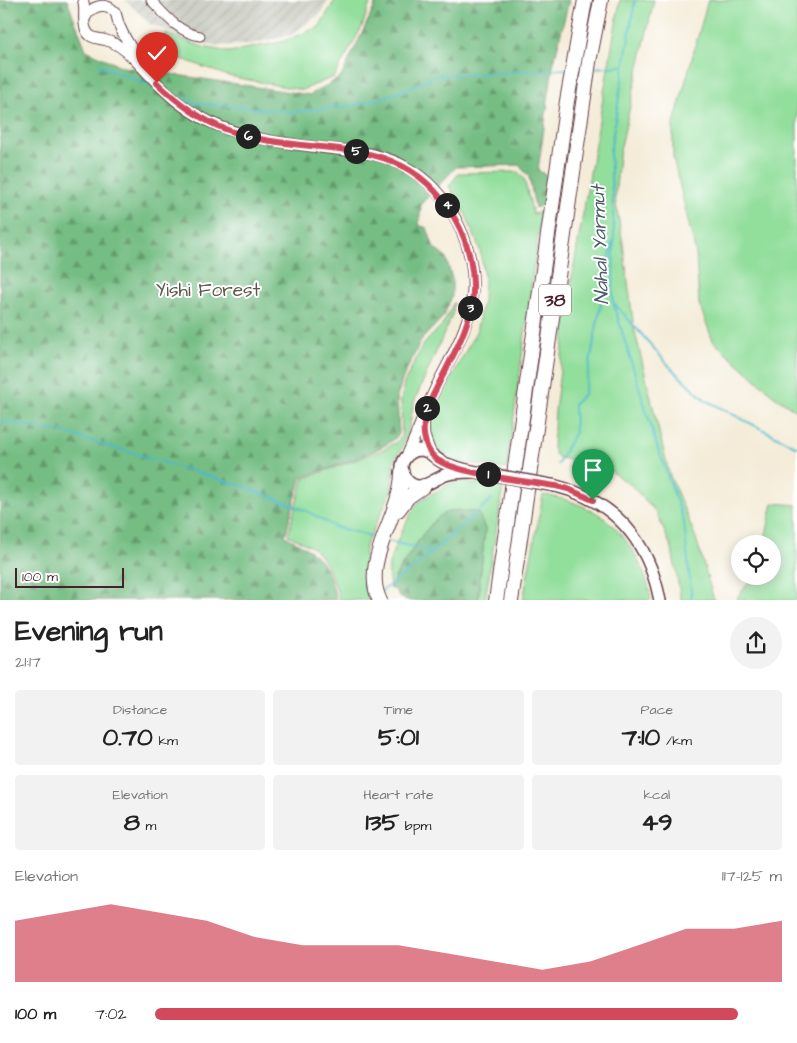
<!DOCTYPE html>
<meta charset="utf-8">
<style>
body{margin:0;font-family:"Architects Daughter",sans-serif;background:#f2f2f2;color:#222;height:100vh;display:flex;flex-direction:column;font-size:19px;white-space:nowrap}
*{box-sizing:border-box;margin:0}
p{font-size:16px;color:#767676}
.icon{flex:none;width:28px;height:28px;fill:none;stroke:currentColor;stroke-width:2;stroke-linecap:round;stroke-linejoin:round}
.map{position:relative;height:600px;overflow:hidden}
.sheet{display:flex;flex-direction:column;background:#fff;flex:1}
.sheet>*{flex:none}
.tools{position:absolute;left:731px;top:535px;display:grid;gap:10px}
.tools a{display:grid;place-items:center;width:50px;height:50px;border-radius:50%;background:#fff;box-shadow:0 2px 12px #0003;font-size:25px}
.scale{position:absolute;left:15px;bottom:12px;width:109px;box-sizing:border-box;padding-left:5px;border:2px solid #4a1f2b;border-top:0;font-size:14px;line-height:18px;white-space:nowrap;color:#4a1f2b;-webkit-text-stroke:4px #fff;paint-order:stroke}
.pin{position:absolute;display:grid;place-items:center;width:42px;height:42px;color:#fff;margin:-51px -21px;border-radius:50% 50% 50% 0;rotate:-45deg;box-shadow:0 0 5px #0007}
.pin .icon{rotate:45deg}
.km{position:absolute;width:25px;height:25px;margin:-12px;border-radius:50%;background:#222;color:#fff;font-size:14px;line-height:25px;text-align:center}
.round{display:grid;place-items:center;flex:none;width:52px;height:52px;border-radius:26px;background:#f2f2f2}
.head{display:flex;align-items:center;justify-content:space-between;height:85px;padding:0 15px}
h1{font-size:28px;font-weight:700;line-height:38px}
.figures{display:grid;grid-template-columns:repeat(3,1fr);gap:8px;height:85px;padding:5px 15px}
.figures div{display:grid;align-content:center;border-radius:5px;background:#f2f2f2;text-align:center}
.figures b{font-size:25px;font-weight:700}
.figures small{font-size:14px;font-weight:400}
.figures p{font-size:14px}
.chart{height:140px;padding:10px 15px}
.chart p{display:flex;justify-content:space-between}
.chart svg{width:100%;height:90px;margin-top:5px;fill:#d1495b;opacity:.7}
ul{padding:0 15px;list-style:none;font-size:16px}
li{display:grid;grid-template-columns:80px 60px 1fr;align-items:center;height:38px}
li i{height:12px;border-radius:6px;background:#d1495b}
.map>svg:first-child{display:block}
.industrial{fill:url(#industrial-furrows)}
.grass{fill:#92de9b;stroke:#6e7e63}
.forest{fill:url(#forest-firs);stroke:#606e57}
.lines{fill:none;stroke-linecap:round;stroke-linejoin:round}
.stream{stroke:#4dbac8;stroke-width:2}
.minor-casing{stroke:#643e45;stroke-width:11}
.tertiary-casing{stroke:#643e45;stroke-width:12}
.secondary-casing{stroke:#643e45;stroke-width:14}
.trunk-casing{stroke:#643e45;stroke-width:16}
.minor{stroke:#fff;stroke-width:9}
.tertiary{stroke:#fff;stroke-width:10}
.secondary{stroke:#fff;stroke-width:11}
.trunk{stroke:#fff;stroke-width:14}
.secondary-bridge-casing{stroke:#643e45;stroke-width:14;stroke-linecap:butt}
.secondary-bridge{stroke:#fff;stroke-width:11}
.route-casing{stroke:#fff;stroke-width:10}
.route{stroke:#d1495b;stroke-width:6}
.labels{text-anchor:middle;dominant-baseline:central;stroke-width:4;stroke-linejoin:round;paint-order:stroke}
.shield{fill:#fff;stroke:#80626b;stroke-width:1}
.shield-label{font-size:18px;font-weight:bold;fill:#4a1f2b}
.park-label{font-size:19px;fill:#60584d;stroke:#fff}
.water-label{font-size:20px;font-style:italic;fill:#4b5d6a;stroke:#fff}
</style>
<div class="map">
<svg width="797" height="601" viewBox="0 0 797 601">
<defs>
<pattern id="industrial-furrows" width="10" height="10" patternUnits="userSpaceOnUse" patternTransform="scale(1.25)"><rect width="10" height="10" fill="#c3c6b9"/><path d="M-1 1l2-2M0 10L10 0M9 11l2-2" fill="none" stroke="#a9aa9f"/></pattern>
<pattern id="forest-firs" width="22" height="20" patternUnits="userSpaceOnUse" patternTransform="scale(1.25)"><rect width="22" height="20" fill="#75bd83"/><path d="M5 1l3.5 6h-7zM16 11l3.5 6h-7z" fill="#62996b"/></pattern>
</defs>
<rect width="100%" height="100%" fill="#fff"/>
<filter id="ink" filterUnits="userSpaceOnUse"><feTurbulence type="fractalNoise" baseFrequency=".02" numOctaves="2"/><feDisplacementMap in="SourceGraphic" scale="10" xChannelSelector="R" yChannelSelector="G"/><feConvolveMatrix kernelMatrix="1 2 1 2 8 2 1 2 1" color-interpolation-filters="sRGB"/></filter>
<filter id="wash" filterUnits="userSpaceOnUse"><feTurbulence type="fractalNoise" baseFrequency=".0096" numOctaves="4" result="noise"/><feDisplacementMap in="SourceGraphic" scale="20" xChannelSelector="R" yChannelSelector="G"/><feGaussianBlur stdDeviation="1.12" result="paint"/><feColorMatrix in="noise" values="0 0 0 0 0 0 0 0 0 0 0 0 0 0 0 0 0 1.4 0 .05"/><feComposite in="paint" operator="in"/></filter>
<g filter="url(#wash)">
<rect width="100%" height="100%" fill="#f4ecd8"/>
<path class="industrial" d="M 125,0 L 328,0 L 321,13 L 291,35 L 252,44 L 215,46 L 181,37 L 150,24 Z"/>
<g class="grass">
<path d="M 335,0 L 371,0 L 362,27 L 334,77 L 302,90 L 228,76 L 158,50 L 165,33 L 203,47 L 229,52 L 281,42 L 319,27 Z"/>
<path d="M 620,0 L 654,0 L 619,155 L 615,198 L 623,244 L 634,328 L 669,473 L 696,538 L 714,600 L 716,600 L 681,600 L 672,549 L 656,512 L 631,485 L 600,464 L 559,458 L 555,454 L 553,448 L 555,411 L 571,283 Z"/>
<path d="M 708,0 L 797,0 L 797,411 L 773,395 L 713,341 L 699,304 L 696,254 L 673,157 L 673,127 Z"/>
<path d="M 518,172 L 524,179 L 533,214 L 541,212 L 507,469 L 444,459 L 434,450 L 432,438 L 431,424 L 435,408 L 476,332 L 483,301 L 484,277 L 480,250 L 466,215 L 449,186 L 459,173 Z"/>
<path d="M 454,302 L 453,313 L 414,402 L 409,428 L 401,449 L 393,464 L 393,476 L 391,492 L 365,547 L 364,585 L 371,600 L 339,600 C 337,586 325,557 313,548 C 305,543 296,539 288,535 L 303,479 L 380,451 L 397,442 L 402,436 L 401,400 L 404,383 L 423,345 L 443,324 Z"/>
<path d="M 456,481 L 503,487 L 485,600 L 478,600 L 485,529 L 420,539 L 399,569 L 390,588 C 389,581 388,572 389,565 C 391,552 410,512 419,502 C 421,499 451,483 456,481 Z"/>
<path d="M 543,495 C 559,497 575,502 591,510 C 622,525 647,567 651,600 L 523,600 Z"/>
<path d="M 773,503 L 797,505 L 797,600 L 737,600 L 738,596 L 754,576 L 772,576 L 772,544 L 764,544 Z"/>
</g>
<g class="forest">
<path d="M 0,0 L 67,0 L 86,50 L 123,67 L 310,95 L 341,77 L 374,8 L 376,0 L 569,0 L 553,66 L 538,170 L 548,177 L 545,204 L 535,208 L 529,177 L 519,165 L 456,167 L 421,204 L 419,225 L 427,228 L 434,248 L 446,258 L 452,279 L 452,296 L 443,317 L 422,339 L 403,377 L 397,397 L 399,434 C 388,451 322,470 301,478 L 285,536 C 319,554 328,561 336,600 L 0,600 Z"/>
<path d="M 457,510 L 478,512 L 485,529 L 478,600 L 410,601 L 399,597 L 396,590 L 390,588 C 399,570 427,521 445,513 C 448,511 453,511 457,510 Z"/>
</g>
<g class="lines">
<g class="stream">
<path d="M 635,0 L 610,152 L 614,231 L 613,302 L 657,446 L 684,522 L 692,601"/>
<path d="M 99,65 L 155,87"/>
<path d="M 593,68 L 623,66"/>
<path d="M 178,96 L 195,103 L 294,112 L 355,105 L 401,92 L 434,76 L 566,69"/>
<path d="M 615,304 L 671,368 L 705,400 L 797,447"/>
<path d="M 0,421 L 62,432 L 242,486 L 307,511 L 335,527 L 378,538"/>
<path d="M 558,464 L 575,432 L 574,404 L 584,394 L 613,240"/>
<path d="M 388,541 L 432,552"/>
<path d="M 382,591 L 425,558 L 492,499"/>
</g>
</g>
</g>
<g filter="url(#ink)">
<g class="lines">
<g class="minor-casing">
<path id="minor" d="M 151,0 C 165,15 179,33 200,36"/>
</g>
<g class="tertiary-casing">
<g id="tertiary">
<path d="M 83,0 C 86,10 82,21 86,30 C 90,39 97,38 105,40 C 114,42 124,49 131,56 C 147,72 163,92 183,106 C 238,146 308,144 372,154 C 383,157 394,160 404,166 C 451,190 480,252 471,304 C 466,334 449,360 436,387 C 425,410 417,434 406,457"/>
<path d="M 85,18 C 91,6 105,1 115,12 C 118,17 117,22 120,27 C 124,37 130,46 136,55"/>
<path d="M 424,419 L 424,435 L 431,454"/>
</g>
</g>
<g class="secondary-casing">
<g id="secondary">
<path d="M 472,472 C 463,472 454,472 445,475 C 432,480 419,494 407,480 C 403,477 402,471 402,466 C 403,457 412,450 421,450 C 431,451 436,460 444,463 C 459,469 474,472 490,474"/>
<path d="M 556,486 C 615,501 649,542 660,601"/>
</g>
</g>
<g class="trunk-casing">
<g id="trunk">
<path d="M 398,510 L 408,497 L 424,486"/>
<path d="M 380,601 C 360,561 402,515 402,472"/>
<path d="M 496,601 L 567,101 L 585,0"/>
<path d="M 511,601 L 589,62 L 601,0"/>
</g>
</g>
<use href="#minor" class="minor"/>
<use href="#tertiary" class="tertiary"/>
<use href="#secondary" class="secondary"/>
<use href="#trunk" class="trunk"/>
<g class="secondary-bridge-casing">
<path id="secondary-bridge" d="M 490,474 L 556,486"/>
</g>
<use href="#secondary-bridge" class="secondary-bridge"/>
</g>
</g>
<g class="lines" filter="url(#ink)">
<g class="route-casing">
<path id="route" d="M 157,83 C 178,103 199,119 225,129 C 310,162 402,124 455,219 C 469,243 476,275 472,303 C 466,340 440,376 426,411 C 422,426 422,446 435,458 C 451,473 531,482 556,486 L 568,489 L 593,500"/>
</g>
<use href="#route" class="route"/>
</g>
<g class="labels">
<rect class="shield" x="539" y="284.5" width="32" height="31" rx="4"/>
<g class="shield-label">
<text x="555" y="300">38</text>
</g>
<g class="park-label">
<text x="208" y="290">Yishi Forest</text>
</g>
<g class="water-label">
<text transform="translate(600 245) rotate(-92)">Nahal Yarmut</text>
</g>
</g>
</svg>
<div class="tools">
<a><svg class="icon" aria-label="locate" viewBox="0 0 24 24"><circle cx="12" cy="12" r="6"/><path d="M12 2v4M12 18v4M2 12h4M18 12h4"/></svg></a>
</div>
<div class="scale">100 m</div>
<div class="pin" style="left:593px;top:500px;background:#1e9e55"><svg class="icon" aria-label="arrive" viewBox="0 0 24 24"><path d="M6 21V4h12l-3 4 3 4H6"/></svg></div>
<div class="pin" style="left:157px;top:83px;background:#d93025"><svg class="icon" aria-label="check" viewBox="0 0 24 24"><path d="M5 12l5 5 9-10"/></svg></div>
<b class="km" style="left:488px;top:474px">1</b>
<b class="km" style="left:427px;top:408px">2</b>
<b class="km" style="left:470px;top:308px">3</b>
<b class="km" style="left:447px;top:205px">4</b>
<b class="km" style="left:356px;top:151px">5</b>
<b class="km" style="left:248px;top:136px">6</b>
</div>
<section class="sheet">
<div class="head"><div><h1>Evening run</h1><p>21:17</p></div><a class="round"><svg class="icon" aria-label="share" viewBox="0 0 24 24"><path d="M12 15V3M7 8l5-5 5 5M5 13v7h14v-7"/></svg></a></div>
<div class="figures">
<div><p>Distance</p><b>0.70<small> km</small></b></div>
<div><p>Time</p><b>5:01</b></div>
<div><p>Pace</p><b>7:10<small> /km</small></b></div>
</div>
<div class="figures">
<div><p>Elevation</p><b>8<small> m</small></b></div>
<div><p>Heart rate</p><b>135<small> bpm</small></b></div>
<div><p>kcal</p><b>49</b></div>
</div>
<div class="chart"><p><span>Elevation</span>117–125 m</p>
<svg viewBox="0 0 160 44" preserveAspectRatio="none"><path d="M0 44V14L10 10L20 6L30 10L40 14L50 22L60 26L70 26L80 26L90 30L100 34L110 38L120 34L130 26L140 18L150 18L160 14V44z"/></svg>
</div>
<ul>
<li><b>100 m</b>7:02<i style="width:93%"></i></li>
</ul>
</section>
